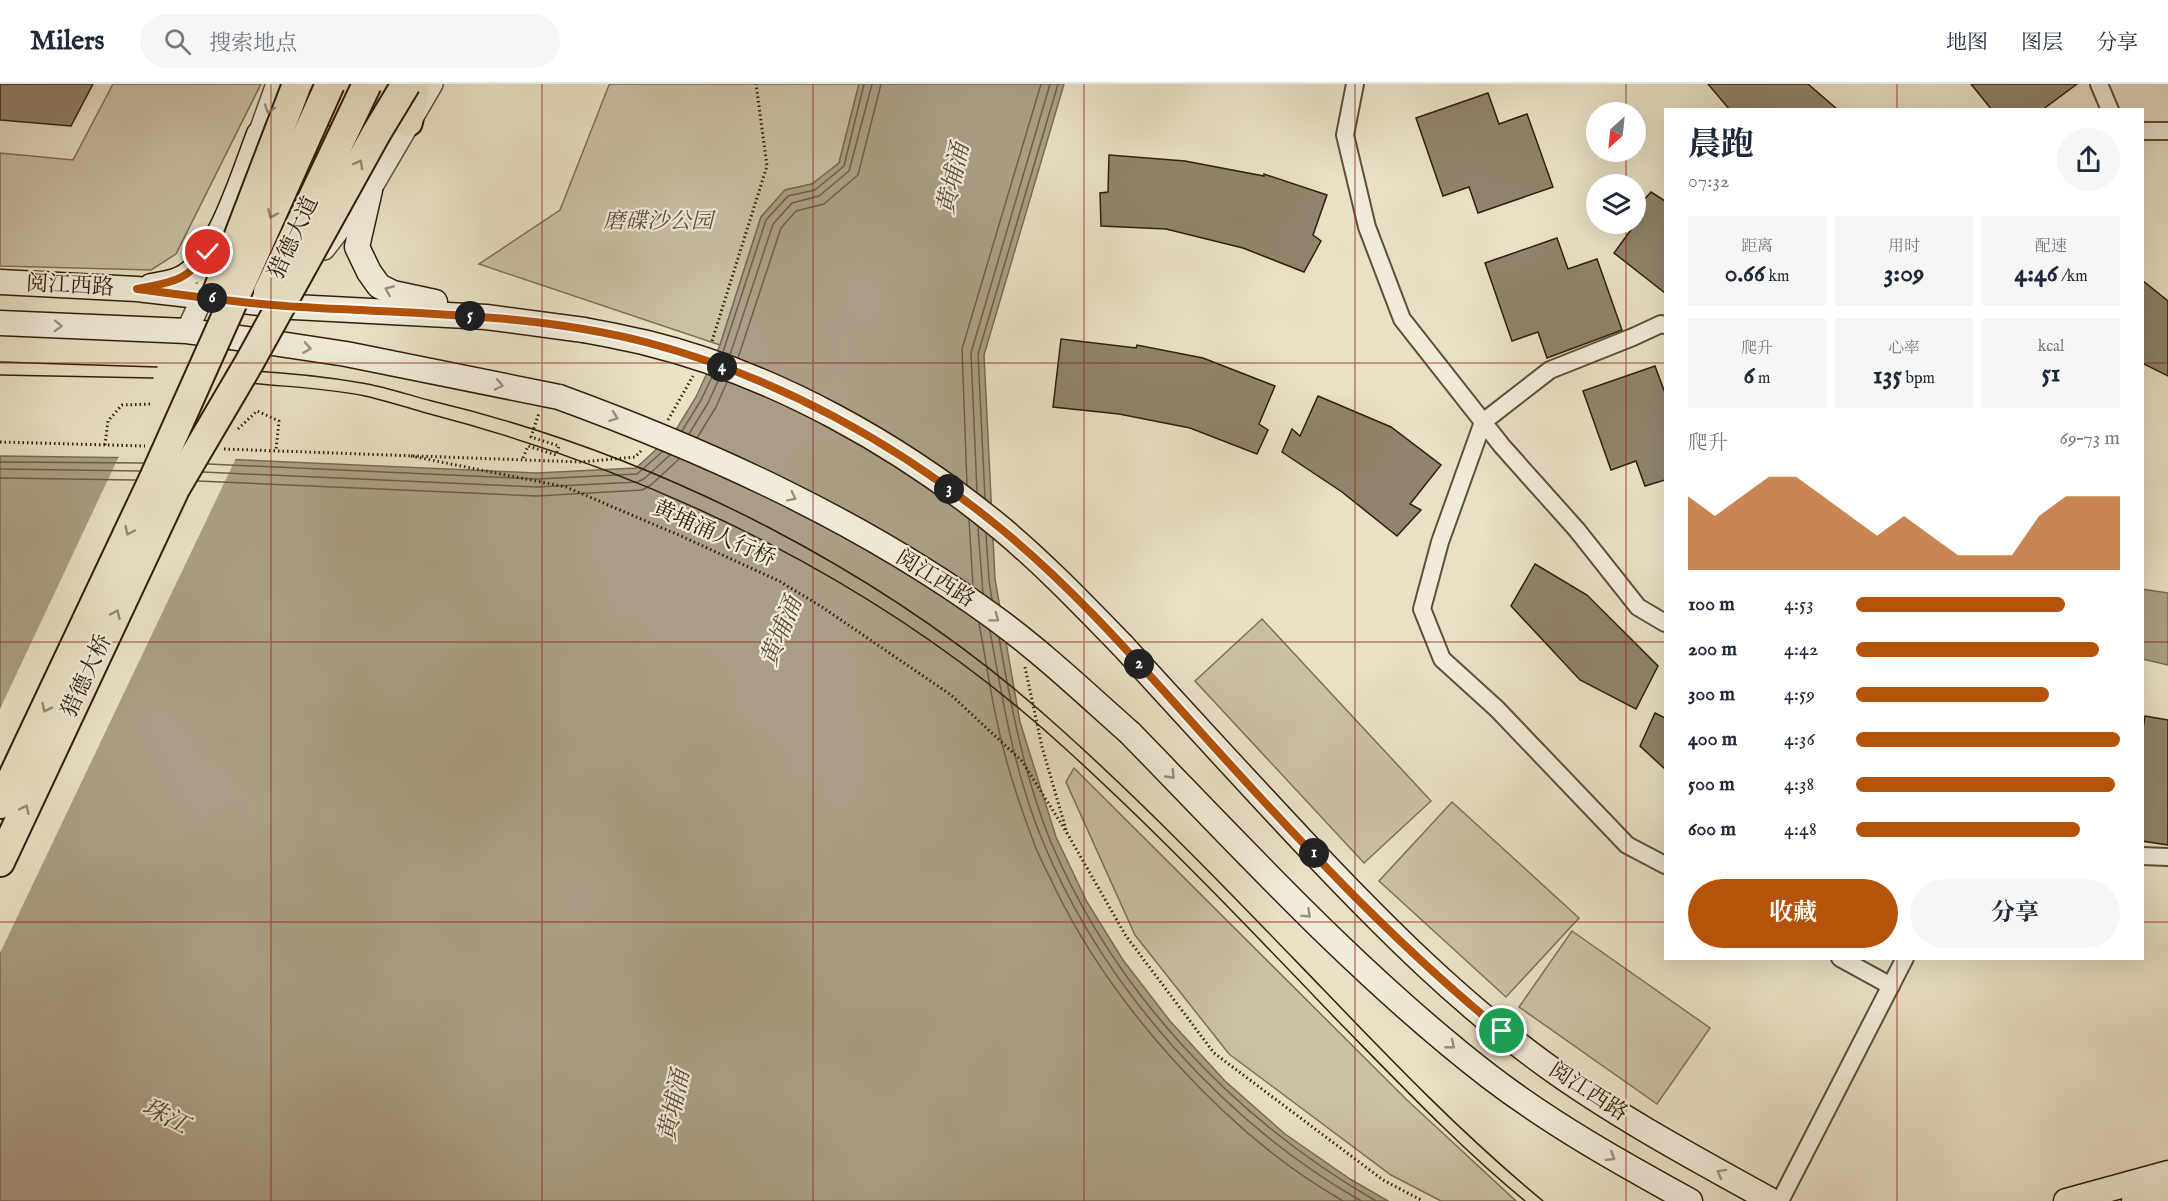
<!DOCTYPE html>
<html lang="zh">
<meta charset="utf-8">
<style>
body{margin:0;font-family:"IM FELL English","Noto Serif SC",serif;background:#f6f6f7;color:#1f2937;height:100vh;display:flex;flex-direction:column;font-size:22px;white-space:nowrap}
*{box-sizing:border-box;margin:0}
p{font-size:20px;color:#747a83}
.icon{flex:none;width:33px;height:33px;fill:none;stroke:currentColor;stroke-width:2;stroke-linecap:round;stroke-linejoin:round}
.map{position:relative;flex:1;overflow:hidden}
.side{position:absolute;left:1664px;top:24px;width:480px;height:852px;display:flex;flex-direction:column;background:#fff;border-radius:0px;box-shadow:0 6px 24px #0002}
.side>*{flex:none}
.needle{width:39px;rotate:207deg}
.controls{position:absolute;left:1586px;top:18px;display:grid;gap:12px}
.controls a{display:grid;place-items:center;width:60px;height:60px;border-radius:50%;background:#fff;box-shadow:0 6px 24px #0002;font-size:30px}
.pin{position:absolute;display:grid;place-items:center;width:51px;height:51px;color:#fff;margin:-26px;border:3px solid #fff;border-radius:50%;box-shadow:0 2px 6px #0007}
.km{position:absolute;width:30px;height:30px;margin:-15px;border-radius:50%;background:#222;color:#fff;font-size:16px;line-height:30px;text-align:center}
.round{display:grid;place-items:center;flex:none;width:63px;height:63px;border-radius:32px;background:#f6f6f7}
.overview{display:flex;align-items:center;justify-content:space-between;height:102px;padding:0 24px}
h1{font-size:33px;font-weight:700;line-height:45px}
.metrics{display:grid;grid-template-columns:repeat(3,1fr);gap:9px;height:102px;padding:6px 24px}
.metrics div{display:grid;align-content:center;border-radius:0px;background:#f6f6f7;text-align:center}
.metrics b{font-size:26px;font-weight:700}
.metrics small{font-size:16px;font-weight:400}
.metrics p{font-size:16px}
.chart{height:168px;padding:12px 24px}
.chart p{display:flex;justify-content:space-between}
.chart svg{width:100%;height:108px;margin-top:6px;fill:#b45309;opacity:.7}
.button{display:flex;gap:12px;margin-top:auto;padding:12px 24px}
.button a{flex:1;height:69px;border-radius:36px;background:#b45309;color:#fff;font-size:24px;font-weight:700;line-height:69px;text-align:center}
.button a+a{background:#f6f6f7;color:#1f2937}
ul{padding:0 24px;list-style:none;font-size:20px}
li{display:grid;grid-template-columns:96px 72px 1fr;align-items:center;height:45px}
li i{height:15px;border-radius:8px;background:#b45309}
header{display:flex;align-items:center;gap:36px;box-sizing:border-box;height:84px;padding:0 30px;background:#fff;border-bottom:2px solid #e0e1e3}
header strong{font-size:28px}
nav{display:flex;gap:33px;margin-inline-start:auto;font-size:21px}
.search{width:420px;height:54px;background:#f6f6f7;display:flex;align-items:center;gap:15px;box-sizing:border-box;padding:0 21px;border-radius:33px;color:#747a83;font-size:22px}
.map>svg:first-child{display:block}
.green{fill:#cac0a6;stroke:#7d7058;stroke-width:1.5}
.water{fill:#aa9f86;stroke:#796c54;stroke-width:1.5}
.pier{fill:#e9e1c6}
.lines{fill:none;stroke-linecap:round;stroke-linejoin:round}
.shore{stroke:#6d5f48;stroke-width:1.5}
.building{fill:#90846c;stroke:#301f0a;stroke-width:1.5}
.minor-casing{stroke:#5e5039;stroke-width:20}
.tertiary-casing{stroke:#5e5039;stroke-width:24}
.secondary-casing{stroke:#301f0a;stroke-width:27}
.trunk-casing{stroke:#301f0a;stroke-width:32}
.path{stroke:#301f0a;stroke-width:3;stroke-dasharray:1.5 3;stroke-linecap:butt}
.minor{stroke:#f1ecda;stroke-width:16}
.tertiary{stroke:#f1ecda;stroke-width:21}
.secondary{stroke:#f1ecda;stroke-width:24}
.trunk{stroke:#e9e1c6;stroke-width:28}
.tram{stroke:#301f0a;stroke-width:1.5}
.secondary-bridge-casing{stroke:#301f0a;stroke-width:27;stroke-linecap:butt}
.trunk-bridge-casing{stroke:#301f0a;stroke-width:32;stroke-linecap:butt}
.secondary-bridge{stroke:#f1ecda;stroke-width:24}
.trunk-bridge{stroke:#e9e1c6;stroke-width:28}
.oneway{stroke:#9a907c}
.oneway2{stroke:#968a71}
.route-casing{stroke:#fff;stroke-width:12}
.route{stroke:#b45309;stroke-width:8}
.grid{fill:none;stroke:#8f2418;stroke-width:1.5;stroke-opacity:0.55}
.labels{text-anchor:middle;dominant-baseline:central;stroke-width:4.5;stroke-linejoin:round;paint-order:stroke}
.park-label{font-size:22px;font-style:italic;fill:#5e4f39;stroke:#f1ecda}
.street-label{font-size:22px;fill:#301f0a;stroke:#f1ecda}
.water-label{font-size:24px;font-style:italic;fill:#5b4c35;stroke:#f1ecda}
</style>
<header>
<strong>Milers</strong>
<div class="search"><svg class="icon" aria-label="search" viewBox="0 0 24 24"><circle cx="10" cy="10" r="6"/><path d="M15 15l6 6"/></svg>搜索地点</div>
<nav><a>地图</a><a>图层</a><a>分享</a></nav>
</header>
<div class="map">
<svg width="2168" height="1117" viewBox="0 0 2168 1117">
<rect width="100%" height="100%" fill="#e9e1c6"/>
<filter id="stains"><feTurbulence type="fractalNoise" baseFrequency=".00333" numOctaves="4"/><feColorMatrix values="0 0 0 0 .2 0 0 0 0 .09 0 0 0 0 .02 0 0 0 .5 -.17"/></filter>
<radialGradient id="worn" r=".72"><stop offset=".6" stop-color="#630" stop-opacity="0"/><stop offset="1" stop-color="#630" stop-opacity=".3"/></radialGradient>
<g class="green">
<path d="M 113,0 L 261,0 L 176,170 L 151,186 L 0,182 L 0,69 L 73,76 Z"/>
<path d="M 612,0 L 859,0 L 839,79 L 812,100 L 785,106 L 761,133 L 720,261 L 479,180 L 560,126 L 609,1 Z"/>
<path d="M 1262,535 L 1431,717 L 1364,779 L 1195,597 Z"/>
<path d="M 1074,684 L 1407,1016 L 1516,1117 L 1441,1117 L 1391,1091 L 1229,970 L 1135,851 L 1066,698 Z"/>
<path d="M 1452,718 L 1579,834 L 1506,913 L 1379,797 Z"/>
<path d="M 1572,847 L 1710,944 L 1657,1020 L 1519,923 Z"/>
</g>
<g class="water">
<path d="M 859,0 L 1064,0 L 984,271 L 995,495 L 1020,638 L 1056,753 L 1087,818 L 1123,876 L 1170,937 L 1225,997 L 1285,1050 L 1350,1095 L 1388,1117 L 0,1117 L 0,372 L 222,375 L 537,389 L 636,384 L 674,349 L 696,313 L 720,261 L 761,133 L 785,106 L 812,100 L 839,79 Z"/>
<path d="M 2142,505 L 2168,509 L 2168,581 L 2142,575 Z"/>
</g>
<path class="pier" d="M 120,370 L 237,372 L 0,869 L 0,625 Z"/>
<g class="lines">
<g class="shore">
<path d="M 723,268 L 766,136 L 788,112 L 815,106 L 844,82 L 864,0"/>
<path d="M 730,271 L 773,140 L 792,119 L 819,112 L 849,87 L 872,0"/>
<path d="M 738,274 L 781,144 L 796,127 L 824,120 L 858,91 L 881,0"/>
<path d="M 682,347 L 701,316 L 712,293"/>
<path d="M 689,350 L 708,319 L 719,295"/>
<path d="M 697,354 L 716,323 L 727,298"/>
<path d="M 0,378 L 143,379"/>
<path d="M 208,380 L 537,395 L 637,390 L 662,368"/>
<path d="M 0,385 L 140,387"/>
<path d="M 203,388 L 537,403 L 638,398 L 645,394 L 670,371"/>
<path d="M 0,394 L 136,396"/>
<path d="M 198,397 L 537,412 L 642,406 L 651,401 L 679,375"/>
<path d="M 967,401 L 962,265 L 1041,0"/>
<path d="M 977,408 L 971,269 L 1050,0"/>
<path d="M 985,414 L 978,270 L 1058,0"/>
<path d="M 969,436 L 973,502"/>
<path d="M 978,444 L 983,510"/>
<path d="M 986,450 L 989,496 L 992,516"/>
<path d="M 979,540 C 986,574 990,609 998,642 C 1006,681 1020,722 1034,759 C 1039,773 1047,787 1053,800 C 1111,921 1226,1050 1343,1117"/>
<path d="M 990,547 C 1003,619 1015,691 1043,758 C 1104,905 1224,1038 1361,1117"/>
<path d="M 999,554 C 1011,622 1024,691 1050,756 C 1114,908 1234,1035 1376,1117"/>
</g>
</g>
<g class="building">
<path d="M 0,0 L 93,0 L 71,42 L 0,36 Z"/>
<path d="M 1708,0 L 1808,0 L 1838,26 L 1730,26 Z"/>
<path d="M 1971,0 L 2077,0 L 2042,26 L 1992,26 Z"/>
<path d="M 1488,9 L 1499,40 L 1527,30 L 1553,103 L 1478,129 L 1469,103 L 1443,112 L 1416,34 Z"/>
<path d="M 1109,71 L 1185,77 L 1264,92 L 1264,90 L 1327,111 L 1313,151 L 1321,157 L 1304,188 L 1243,164 L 1166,145 L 1101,142 L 1100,109 L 1108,108 Z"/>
<path d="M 1651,108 L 1665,117 L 1665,209 L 1614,169 L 1641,132 L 1635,126 Z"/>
<path d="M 1557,154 L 1568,185 L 1597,175 L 1622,246 L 1547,274 L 1538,248 L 1512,257 L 1485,179 Z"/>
<path d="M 2142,196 L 2168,217 L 2168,292 L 2142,279 Z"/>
<path d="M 1061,255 L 1136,264 L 1137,261 L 1203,274 L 1275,302 L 1259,340 L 1268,346 L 1257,370 L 1190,344 L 1119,330 L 1053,323 Z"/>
<path d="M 1655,282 L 1665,309 L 1665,396 L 1645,402 L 1636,377 L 1611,386 L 1583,307 Z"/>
<path d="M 1318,312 L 1391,343 L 1441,381 L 1410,420 L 1421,426 L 1397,452 L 1342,408 L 1282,368 L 1292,345 L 1300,352 Z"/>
<path d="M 1535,480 L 1587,511 L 1658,582 L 1636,625 L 1580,596 L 1511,522 Z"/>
<path d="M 1655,629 L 1665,634 L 1665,685 L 1640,662 Z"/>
<path d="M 2145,632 L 2168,636 L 2168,761 L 2142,757 L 2142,651 Z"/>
</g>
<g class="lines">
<g class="minor-casing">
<g id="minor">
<path d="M 1355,0 L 1345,51 L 1367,143 L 1402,235 L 1502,362 L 1577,446 L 1638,523 L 1665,539"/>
<path d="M 2099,0 L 2110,26"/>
<path d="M 2142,47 L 2168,47"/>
<path d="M 1665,241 L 1661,240 L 1633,253 L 1550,286 L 1483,338 L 1440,458 L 1422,525 L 1442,575 L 1497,625 L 1627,761 L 1665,781"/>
<path d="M 2142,772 L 2168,773"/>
<path d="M 1840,874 L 1891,902"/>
<path d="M 1780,1117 L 1905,874"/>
</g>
</g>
<g class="tertiary-casing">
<g id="tertiary">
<path d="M 254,64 L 277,0"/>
<path d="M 324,165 L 370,106 L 432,0"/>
<path d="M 187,247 L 209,199"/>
</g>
</g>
<g class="secondary-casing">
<g id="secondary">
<path d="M 370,106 L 357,163 L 369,188 L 379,202 L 393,209 L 435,218"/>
<path d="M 0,198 L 137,205 L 294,223 L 486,233 L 584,246"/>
<path d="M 151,202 C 164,200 177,198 187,191 C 219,171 245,86 259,50"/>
<path d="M 0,239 L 187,247 L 253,256 L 346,270 L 559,313"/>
<path d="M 1123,562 C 1186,631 1249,700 1313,768 C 1386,845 1461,920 1547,982 C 1618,1033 1696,1075 1772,1117"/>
<path d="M 1130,649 C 1245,767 1359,892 1490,993 C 1553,1041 1621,1079 1690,1117"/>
<path d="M 2066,1117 L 2168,1089"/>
<path d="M 2134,1117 L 2168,1108"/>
</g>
</g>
<g class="trunk-casing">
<g id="trunk">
<path d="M 311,0 C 307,9 302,22 303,31 C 304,54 341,68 357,52 C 368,42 380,14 388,0"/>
<path d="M 408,38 L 415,0"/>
<path d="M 0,720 L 154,394"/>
<path d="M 0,778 L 175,405"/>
</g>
</g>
<g class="path">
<path d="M 712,257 L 767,82 L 756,0"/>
<path d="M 668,336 L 693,292"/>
<path d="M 238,345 L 257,327 L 279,337 L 276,366"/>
<path d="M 0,358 L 145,362"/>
<path d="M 105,361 L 108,337 L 122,321 L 151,320"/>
<path d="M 224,365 L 581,378 L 635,373 L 641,367"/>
<path d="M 411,372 L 566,403 L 681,452 L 779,497 L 822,523 L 951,611 L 1022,677 L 1067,749"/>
<path d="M 523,374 L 528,362 L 556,371 L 559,362 L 531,353 L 539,329"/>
<path d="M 1025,583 L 1042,663 L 1067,749 L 1126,852 L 1214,969 L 1383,1096 L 1423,1117"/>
</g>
<use href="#minor" class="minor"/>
<use href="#tertiary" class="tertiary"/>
<use href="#secondary" class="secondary"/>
<use href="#trunk" class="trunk"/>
<g class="tram">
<path d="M 0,278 L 157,283"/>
<path d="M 252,287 C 289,289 326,293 362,299 C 386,303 409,311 432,317 C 659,371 890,489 1063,647 C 1153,728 1237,816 1321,903 C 1393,978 1463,1051 1543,1117"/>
<path d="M 0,291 L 153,294"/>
<path d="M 249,299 C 287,303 328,304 365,312 C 386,317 406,323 426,329 C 661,390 889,502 1069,668 C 1161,752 1248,843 1334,933 C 1396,996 1457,1061 1525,1117"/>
</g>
<g class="secondary-bridge-casing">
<g id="secondary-bridge">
<path d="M 584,246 C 605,250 626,254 647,259 C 774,290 902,362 1002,445 C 1045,481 1084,522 1123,562"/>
<path d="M 559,313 C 712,369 863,438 995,534 C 1043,569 1086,610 1130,649"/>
</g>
</g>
<g class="trunk-bridge-casing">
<g id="trunk-bridge">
<path d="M 268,208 L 367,0"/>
<path d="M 215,214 L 297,0"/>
<path d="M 154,394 L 330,0"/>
<path d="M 175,405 L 249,279 L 377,48 L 406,0"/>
</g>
</g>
<use href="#secondary-bridge" class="secondary-bridge"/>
<use href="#trunk-bridge" class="trunk-bridge"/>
</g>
<defs><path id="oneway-chevron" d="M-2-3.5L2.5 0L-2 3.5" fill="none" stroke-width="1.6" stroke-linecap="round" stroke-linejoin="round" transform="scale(1.5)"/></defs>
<g class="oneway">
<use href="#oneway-chevron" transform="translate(269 25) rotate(109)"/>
<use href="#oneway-chevron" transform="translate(389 206) rotate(-157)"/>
<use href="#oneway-chevron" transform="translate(58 242) rotate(2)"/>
<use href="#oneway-chevron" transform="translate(307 264) rotate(9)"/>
<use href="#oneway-chevron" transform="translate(499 301) rotate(12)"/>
<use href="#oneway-chevron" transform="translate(614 333) rotate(20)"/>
<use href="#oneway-chevron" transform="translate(792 413) rotate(27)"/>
<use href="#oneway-chevron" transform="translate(995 534) rotate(37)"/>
<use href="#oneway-chevron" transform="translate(1171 691) rotate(46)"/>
<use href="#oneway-chevron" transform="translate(1307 830) rotate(43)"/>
<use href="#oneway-chevron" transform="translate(1451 961) rotate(39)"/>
<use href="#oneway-chevron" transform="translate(1611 1073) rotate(32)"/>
<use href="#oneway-chevron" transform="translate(1721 1089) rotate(-151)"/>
</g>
<g class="oneway2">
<use href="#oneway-chevron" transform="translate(359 80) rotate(-61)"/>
<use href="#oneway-chevron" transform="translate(272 130) rotate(114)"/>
<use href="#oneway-chevron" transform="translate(129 447) rotate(115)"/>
<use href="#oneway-chevron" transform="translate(116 530) rotate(-65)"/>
<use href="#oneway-chevron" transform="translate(46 624) rotate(115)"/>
<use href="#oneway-chevron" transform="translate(25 725) rotate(-65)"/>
</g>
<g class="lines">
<g class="route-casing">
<path id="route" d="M 208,168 C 186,198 172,198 137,205 C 191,212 246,220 300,223 C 416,230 535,229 649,259 C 777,293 898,360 1000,444 C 1076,506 1141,582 1206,654 C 1299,757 1394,859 1502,947"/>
</g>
<use href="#route" class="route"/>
</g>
<path class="grid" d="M 271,0 L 271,1117M 542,0 L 542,1117M 813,0 L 813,1117M 1084,0 L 1084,1117M 1355,0 L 1355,1117M 1626,0 L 1626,28M 1897,0 L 1897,26M 1626,68 L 1626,100M 1626,140 L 1626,1117M 0,279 L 1665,279M 2142,279 L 2168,279M 0,558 L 1665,558M 2142,558 L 2168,558M 0,838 L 1665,838M 2142,838 L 2168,838M 1897,874 L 1897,1117"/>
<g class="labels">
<g class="park-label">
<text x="658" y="138">磨碟沙公园</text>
</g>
<g class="street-label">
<text transform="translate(294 154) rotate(-65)">猎德大道</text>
<text transform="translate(70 202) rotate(3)">阅江西路</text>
<text transform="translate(714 450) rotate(24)">黄埔涌人行桥</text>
<text transform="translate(935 495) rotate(32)">阅江西路</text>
<text transform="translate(87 592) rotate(-65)">猎德大桥</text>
<text transform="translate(1588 1008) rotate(33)">阅江西路</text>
</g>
<g class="water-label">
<text transform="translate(954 95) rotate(-77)">黄埔涌</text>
<text transform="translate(782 548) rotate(-68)">黄埔涌</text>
<text transform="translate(675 1022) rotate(-78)">黄埔涌</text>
<text transform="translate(165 1033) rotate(27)">珠江</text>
</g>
</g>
<rect width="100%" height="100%" filter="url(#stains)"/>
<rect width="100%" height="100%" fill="url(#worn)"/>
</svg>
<div class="controls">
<a><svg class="needle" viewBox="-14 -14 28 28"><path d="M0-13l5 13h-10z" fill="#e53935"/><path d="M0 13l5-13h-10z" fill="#747a83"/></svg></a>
<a><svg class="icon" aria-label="layers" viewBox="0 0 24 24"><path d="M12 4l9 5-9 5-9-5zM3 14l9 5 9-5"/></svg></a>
</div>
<div class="pin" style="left:1502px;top:947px;background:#1e9e55"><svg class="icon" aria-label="arrive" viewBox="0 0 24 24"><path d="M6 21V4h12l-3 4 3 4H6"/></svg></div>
<div class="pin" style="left:208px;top:168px;background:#d93025"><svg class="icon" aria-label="check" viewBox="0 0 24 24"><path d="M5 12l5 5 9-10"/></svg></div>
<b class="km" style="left:1314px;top:769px">1</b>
<b class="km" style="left:1139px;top:580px">2</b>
<b class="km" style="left:949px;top:405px">3</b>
<b class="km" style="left:722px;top:283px">4</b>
<b class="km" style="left:470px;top:232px">5</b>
<b class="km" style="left:212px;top:214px">6</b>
<section class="side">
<div class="overview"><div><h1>晨跑</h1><p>07:32</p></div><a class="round"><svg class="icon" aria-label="share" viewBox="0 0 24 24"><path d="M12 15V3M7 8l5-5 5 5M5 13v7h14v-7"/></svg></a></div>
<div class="metrics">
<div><p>距离</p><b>0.66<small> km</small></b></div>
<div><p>用时</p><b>3:09</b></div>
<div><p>配速</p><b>4:46<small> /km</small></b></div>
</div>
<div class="metrics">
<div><p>爬升</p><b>6<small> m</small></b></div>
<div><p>心率</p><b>135<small> bpm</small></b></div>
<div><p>kcal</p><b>51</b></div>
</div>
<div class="chart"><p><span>爬升</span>69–73 m</p>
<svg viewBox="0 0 160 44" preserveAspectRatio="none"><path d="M0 44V14L10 22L20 14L30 6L40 6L50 14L60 22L70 30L80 22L90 30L100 38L110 38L120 38L130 22L140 14L150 14L160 14V44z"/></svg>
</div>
<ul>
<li><b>100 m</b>4:53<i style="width:79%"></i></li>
<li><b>200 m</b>4:42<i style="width:92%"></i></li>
<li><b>300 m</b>4:59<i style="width:73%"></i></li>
<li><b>400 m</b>4:36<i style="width:100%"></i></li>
<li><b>500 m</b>4:38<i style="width:98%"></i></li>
<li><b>600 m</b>4:48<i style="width:85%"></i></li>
</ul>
<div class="button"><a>收藏</a><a>分享</a></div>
</section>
</div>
